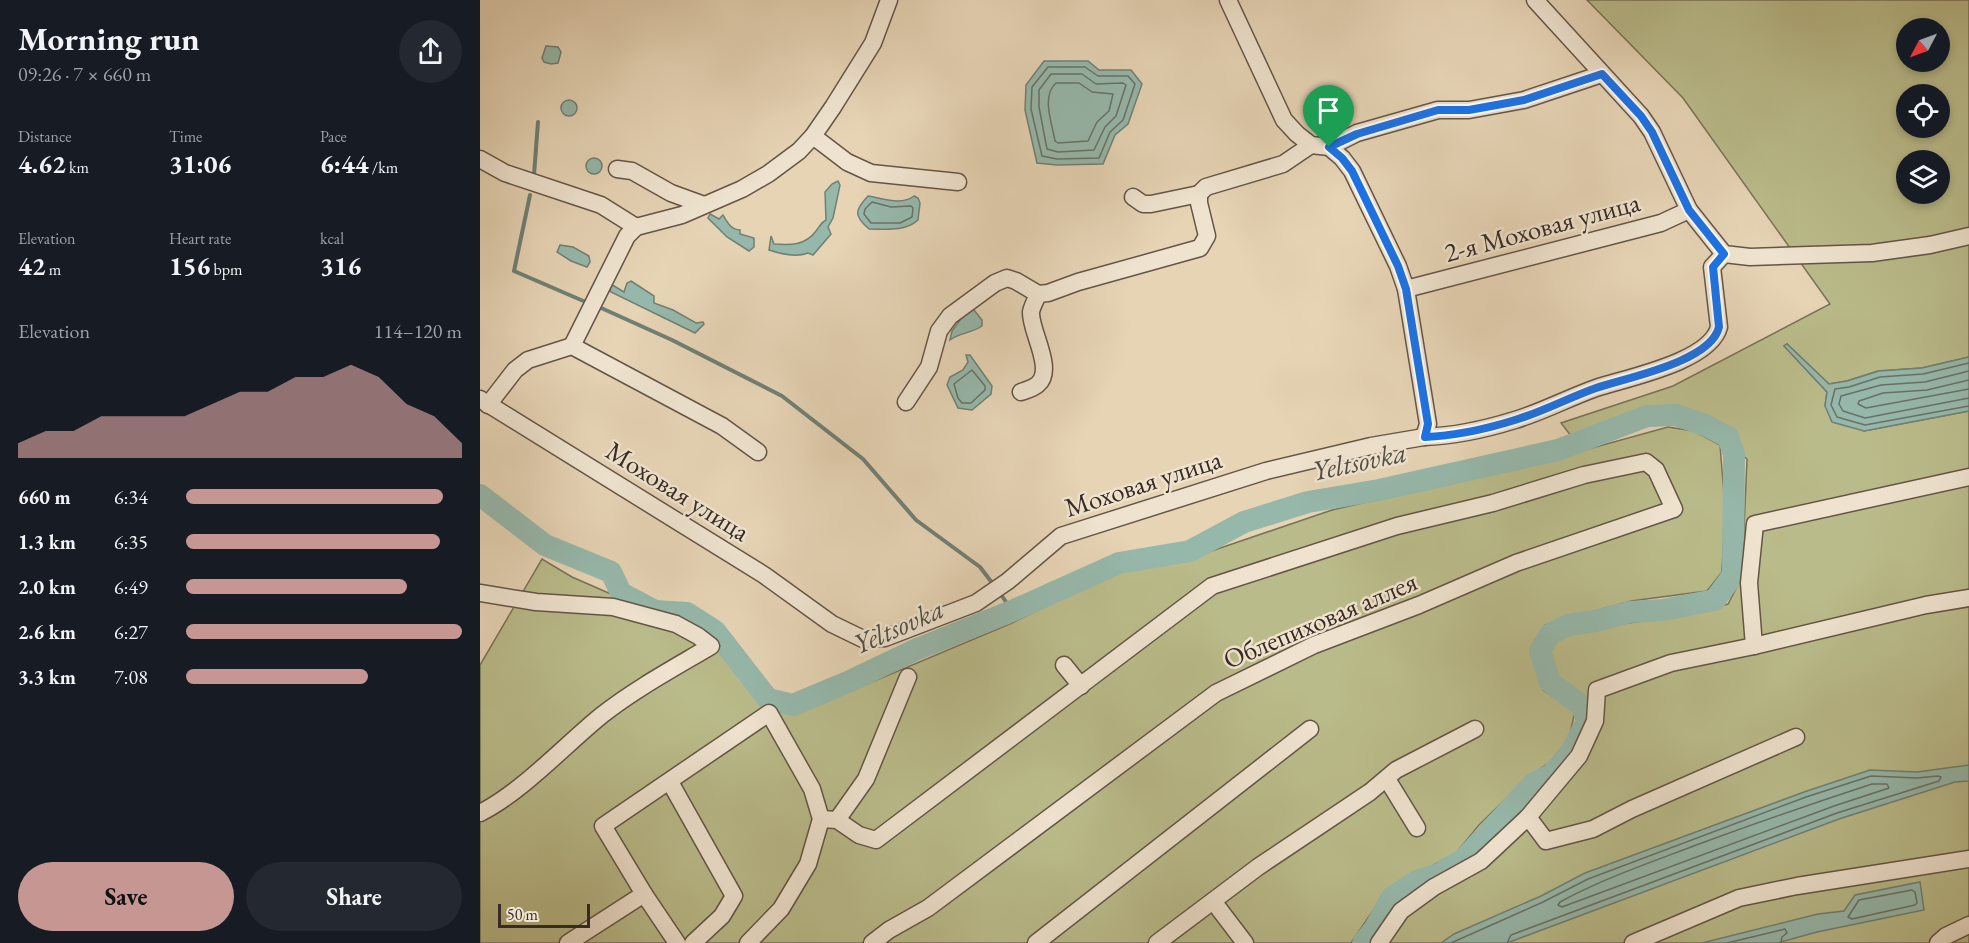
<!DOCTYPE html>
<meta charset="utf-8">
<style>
body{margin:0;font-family:"EB Garamond",serif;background:#242831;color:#f1f3f6;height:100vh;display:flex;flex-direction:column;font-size:22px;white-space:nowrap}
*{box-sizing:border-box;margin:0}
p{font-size:20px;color:#9ea1a6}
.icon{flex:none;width:33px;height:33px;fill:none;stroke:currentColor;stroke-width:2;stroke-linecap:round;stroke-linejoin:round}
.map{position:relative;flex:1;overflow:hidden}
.panel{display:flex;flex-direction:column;background:#171b24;width:480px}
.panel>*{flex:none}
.needle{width:39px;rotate:229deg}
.fabs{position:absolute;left:1416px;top:18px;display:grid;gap:12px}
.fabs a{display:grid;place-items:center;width:54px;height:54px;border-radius:50%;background:#171b24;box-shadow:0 3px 9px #0003;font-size:30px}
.scale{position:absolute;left:18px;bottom:15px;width:92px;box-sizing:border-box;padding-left:6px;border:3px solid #382b24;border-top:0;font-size:16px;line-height:21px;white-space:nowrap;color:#382b24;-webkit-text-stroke:4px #efe3cf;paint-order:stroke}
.pin{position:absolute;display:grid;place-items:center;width:51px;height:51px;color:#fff;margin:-62px -26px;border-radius:50% 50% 50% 0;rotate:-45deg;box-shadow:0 0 6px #0007}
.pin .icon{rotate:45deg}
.round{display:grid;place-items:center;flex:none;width:63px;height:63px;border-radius:32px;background:#242831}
.headline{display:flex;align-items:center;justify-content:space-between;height:102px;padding:0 18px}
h1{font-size:33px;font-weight:700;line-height:45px}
.stats{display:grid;grid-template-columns:repeat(3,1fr);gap:9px;height:102px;padding:6px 18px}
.stats div{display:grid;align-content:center}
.stats b{font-size:26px;font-weight:700}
.stats small{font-size:16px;font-weight:400}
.stats p{font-size:16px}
.chart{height:168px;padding:12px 18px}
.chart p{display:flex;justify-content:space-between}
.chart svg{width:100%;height:108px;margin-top:6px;fill:#c59692;opacity:.7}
.button{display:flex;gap:12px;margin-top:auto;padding:12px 18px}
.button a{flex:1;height:69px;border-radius:36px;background:#c59692;color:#111;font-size:24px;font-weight:700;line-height:69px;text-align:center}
.button a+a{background:#242831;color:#f1f3f6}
ul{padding:0 18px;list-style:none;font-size:20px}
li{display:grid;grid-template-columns:96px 72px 1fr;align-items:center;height:45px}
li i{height:15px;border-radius:8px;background:#c59692}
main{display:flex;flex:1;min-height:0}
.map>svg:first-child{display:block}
.green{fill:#babb8a;stroke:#797357;stroke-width:1.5;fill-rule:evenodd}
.water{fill:#96b8ab;stroke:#708075;stroke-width:1.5}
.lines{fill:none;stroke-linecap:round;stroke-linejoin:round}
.shore{stroke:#677268;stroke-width:1.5}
.stream{stroke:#708075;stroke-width:4}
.river{stroke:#96b8ab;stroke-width:22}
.minor-casing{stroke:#645548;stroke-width:19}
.minor{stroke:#efe3cf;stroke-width:16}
.route-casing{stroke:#fff;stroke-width:12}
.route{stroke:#1a73e8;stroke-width:8}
.labels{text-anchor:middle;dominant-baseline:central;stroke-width:5;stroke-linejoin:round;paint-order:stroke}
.street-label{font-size:27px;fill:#382b24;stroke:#efe3cf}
.water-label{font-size:28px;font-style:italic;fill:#504e46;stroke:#efe3cf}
</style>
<main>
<section class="panel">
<div class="headline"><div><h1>Morning run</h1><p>09:26 · 7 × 660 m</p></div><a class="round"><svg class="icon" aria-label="share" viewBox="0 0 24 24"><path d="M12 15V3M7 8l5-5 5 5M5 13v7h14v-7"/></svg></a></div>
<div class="stats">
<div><p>Distance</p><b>4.62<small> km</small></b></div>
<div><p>Time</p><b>31:06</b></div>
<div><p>Pace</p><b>6:44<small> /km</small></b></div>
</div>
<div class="stats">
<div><p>Elevation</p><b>42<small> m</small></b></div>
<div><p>Heart rate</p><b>156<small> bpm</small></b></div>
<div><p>kcal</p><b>316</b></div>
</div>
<div class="chart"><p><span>Elevation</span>114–120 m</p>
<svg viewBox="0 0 160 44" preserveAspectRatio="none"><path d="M0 44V38L10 33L20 33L30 27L40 27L50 27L60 27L70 22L80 17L90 17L100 11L110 11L120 6L130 11L140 22L150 27L160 38V44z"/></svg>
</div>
<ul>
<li><b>660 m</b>6:34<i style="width:93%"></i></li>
<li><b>1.3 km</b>6:35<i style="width:92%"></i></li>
<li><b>2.0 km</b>6:49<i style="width:80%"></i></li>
<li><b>2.6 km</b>6:27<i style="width:100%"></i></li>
<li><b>3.3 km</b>7:08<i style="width:66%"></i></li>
</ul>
<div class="button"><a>Save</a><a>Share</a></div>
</section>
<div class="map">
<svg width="1489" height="943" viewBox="0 0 1489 943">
<rect width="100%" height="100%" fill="#e6d4b5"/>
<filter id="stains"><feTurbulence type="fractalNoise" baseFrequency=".00333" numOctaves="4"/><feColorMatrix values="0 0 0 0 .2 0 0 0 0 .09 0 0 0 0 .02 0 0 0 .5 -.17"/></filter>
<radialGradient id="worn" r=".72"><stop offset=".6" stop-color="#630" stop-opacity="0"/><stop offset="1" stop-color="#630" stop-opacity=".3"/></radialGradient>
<g class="green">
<path d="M 1107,0 L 1489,0 L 1489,357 L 1442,368 L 1398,371 L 1367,381 L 1349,384 L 1307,344 L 1304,346 L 1347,392 L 1345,406 L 1384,431 L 1489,411 L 1489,943 L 892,943 L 986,863 L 1069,783 L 1108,732 L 1109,701 L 1076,677 L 1068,651 L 1074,638 L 1089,631 L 1207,615 L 1248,604 L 1262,577 L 1267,459 L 1226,429 L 1167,419 L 1091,436 L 1081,423 L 1193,386 L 1350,304 L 1203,98 ZM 1426,28 L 1460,28 L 1460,62 L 1426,62 ZM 1426,94 L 1460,94 L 1460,128 L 1426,128 ZM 1426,160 L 1460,160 L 1460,194 L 1426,194 Z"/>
<path d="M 1188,427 L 1214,431 L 1240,445 L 1245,507 L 1242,572 L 1227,591 L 1151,601 L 1065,625 L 1051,654 L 1063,690 L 1095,711 L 1089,739 L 1070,762 L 1046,779 L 999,825 L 976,853 L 907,890 L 871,943 L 0,943 L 0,665 L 62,559 L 92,577 L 147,601 L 237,647 L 283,705 L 316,714 L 532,623 L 636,572 L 705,560 L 852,510 L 1054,464 Z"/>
</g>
<g class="water">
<path d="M 66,46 L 78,47 L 81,52 L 78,63 L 71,64 L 64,62 L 62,58 Z"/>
<path d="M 564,61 L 608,61 L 619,70 L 651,70 L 662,84 L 648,124 L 635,135 L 623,164 L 577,165 L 557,163 L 545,110 L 546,85 Z"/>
<circle cx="89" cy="108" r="8"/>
<circle cx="114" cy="166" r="8"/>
<path d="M 358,181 L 360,185 L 353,218 L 348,227 L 351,234 L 333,255 L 328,253 C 316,258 301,254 289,250 L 291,236 L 294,244 C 310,245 325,246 336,231 C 340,226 340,223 346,220 L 345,192 L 352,184 Z"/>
<path d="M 388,196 C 403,198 421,206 434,196 L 438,198 L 440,203 L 438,220 C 425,232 405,229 389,229 C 373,215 375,210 388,196 Z"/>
<path d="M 230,214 L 239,219 L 243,215 C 247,222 251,230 260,230 L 260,234 L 274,238 L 274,247 L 269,251 L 247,237 L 228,218 Z"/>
<path d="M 80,245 L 93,247 L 109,256 L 110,262 L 107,267 L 91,261 L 77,252 Z"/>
<path d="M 151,281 L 174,296 L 174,303 L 193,310 L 216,323 L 223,322 L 224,324 L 215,333 L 131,292 L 129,287 L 131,284 L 144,292 L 147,283 Z"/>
<path d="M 488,309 L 494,310 L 502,320 L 502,326 C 492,333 479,333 470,340 L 472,331 Z"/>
<path d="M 1307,344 L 1349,384 L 1367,381 L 1399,371 L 1442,368 L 1489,357 L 1489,411 L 1384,431 L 1352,422 L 1345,406 L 1347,392 L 1304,346 Z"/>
<path d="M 486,355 L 490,355 L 512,386 L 511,394 L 492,410 L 478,408 L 467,385 L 470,377 L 483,370 L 488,362 Z"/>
<path d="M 1489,765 L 1489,781 L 1475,782 L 1359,819 L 1027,943 L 961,943 L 974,934 L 1061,896 L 1105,873 L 1324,792 L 1390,770 L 1437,772 Z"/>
<path d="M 1440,882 L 1444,910 L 1337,932 L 1297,943 L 1222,943 L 1338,914 L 1364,911 L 1375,895 Z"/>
</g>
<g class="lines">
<g class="shore">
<path d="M 568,67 L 605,67 L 618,76 L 648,76 L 655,84 L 643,120 L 630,132 L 619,158 L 577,159 L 562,156 L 551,109 L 552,87 Z"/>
<path d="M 571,74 L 602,74 L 616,84 L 643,83 L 646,85 L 636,116 L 625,127 L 614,150 L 578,152 L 567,149 L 559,107 L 559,90 Z"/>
<path d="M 576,83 L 599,83 L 612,92 L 633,94 L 629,111 L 617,122 L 608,141 L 578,143 L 575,141 C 572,123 561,96 576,83 Z"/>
<path d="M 392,202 L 411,207 L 431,206 L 433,208 L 432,217 L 420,223 L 391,223 L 384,214 L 385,209 Z"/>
<path d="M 1489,363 L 1443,374 L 1400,377 L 1369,387 L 1355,389 L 1351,405 L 1357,417 L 1385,425 L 1489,406"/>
<path d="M 492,370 L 505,386 L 505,390 L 491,403 L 482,403 L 478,398 L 474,384 Z"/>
<path d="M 1489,371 L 1445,382 L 1401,385 L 1361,396 L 1359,404 L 1363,411 L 1385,418 L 1489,398"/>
<path d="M 1489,380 L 1447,390 L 1403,393 L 1379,401 L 1378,404 L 1386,408 L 1489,389"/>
<path d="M 1392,784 L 1407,784 L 1409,788 L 1354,806 L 1082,907 L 1078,905 L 1080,902 C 1124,878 1172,862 1219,844 C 1276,823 1334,803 1392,784 Z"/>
<path d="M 1432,890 L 1435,892 L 1437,903 L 1435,905 L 1372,919 L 1368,917 L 1379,900 Z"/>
<path d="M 971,943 L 1063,902 L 1108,879 L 1326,797 L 1391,776 L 1437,778 L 1458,776 L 1461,777 L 1459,781 L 1357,813 L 1031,935 L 1027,943"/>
<path d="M 1247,943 L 1305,929 L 1307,933 L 1302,937 L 1301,943"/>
</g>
<g class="stream">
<path d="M 54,175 L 58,122"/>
<path d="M 50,195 L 34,271 L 108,303"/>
<path d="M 119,307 L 192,340 L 302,396 L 383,459 L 436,520 L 500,567 L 513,584"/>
<path d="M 520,593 L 532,611"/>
</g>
<path class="river" d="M 0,495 L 65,545 L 131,572 L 141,593 L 175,611 L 207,613 L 235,631 L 288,699 L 313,705 L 368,682 L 435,650 L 532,611 L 639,563 L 710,551 L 764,522 L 828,502 L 899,490 L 1078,450 L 1167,416 L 1196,415 L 1225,425 L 1248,437 L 1254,454 L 1253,575 L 1235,600 L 1182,610 L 1150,612 L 1116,621 L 1088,625 L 1070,634 L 1060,651 L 1070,682 L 1102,706 L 1107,721 L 1090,754 L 1071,775 L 1054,783 L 985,858 L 959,874 L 937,881 L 912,897 L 895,928 L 883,943"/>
<g class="minor-casing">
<g id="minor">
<path d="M 748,0 L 804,120 L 817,134 L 831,145 L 849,147 L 862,158 L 872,171 L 918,266 L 926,289 L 948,424 L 944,437"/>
<path d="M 1055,0 L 1161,116 L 1172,132 L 1209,210 L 1244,254 L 1270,257 L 1392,253 L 1450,245 L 1489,236"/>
<path d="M 333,136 L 367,162 L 391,173 L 478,182"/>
<path d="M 849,147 L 877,133 L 958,110 L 989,110 L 1044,100 L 1122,74"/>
<path d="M 0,159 L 25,173 L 121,205 L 156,227"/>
<path d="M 137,169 L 152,171 L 191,193 L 224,205"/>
<path d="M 653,197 L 663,204 L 671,204 L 719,194"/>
<path d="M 926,289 L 1181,223 L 1209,210"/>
<path d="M 92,346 L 147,236 L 156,227 L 202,215 L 262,189 L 288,174 L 319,151 L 333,136 L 353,107 L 393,43 L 409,0"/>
<path d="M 541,392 C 547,390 554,388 558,384 C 575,369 550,331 551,312 C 552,306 556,300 558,294"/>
<path d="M 0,399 L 284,575 L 352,624 L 383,639 L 405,638 L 496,603 L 528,581 L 581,536 L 786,471 L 891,446 L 944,437 C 974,436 1006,429 1035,420 C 1062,412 1088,398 1116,388 C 1146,378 1230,362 1239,327 L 1232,267 L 1244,254"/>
<path d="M 426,402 L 449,367 L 459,331 L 470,316 L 515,283 L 527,278 L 536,281 L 558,294 L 568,293 L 598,282 L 720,248 L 727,236 L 719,203 L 719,194 L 726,187 L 803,164 L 831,145"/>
<path d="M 8,405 L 35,370 L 48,360 L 92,346 L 242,426 L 278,452"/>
<path d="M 0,593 L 56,602 L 133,607 L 196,624 L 218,636 L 231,646 C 194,668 155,689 122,715 C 85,745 42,792 0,813"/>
<path d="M 1274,646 L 1269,583 L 1275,524 L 1489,477"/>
<path d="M 584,665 L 601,686"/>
<path d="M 907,779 L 937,828"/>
<path d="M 190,782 L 254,896 L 242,916 L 213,943"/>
<path d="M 1048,817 L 1066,841 L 1113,829 L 1152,809 L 1316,737"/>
<path d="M 341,819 L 357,820 L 379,835 L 396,840 L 732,586 L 917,526 L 1013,503 L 1104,475 L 1166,462 L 1176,470 L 1194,509 L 1036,563 L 939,605 L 834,645 L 736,693 L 448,908 L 409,930 L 392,943"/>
<path d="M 357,820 L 386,779 L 428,677"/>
<path d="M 164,894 L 123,826 L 289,713 L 332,789 L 341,819 L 328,864 L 301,909 L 268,943"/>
<path d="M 733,901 L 765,943"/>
<path d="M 88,943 L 164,894 L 197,943"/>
<path d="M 556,943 L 830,729"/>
<path d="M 677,943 L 778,867 L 890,792 L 916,770 L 995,729"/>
<path d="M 899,943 L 921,911 L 954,887 L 1001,861 L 1048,817 L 1099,756 L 1115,721 L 1117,690 L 1191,663 L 1274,646 L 1446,605 L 1489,598"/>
<path d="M 1153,943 L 1259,898 L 1317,886 L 1489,859"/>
<path d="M 1458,943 L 1466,936 L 1489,925"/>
</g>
</g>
<use href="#minor" class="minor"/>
</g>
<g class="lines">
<g class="route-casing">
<path id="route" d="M 1122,74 L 1161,116 L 1172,132 L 1209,210 L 1244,254 L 1233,267 L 1239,327 C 1231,362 1145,378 1116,388 C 1088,398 1062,412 1035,420 C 1006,429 974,436 945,437 L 948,424 L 926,289 L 918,266 L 872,171 L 862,158 L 849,147 L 877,134 L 958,110 L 989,110 L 1044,100 Z"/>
</g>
<use href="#route" class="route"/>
</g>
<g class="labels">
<g class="street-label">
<text transform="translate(1062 227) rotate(-15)">2-я Моховая улица</text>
<text transform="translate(663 483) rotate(-18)">Моховая улица</text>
<text transform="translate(198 491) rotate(32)">Моховая улица</text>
<text transform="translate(840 620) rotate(-23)">Облепиховая аллея</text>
</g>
<g class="water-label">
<text transform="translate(879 461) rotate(-12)">Yeltsovka</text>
<text transform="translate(418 626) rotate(-24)">Yeltsovka</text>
</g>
</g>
<rect width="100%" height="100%" filter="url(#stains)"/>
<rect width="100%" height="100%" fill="url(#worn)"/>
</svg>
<div class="fabs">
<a><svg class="needle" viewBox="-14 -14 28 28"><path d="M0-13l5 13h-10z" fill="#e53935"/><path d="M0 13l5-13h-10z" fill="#9ea1a6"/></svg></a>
<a><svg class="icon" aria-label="locate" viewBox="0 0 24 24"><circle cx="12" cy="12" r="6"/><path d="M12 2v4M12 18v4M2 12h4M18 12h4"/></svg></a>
<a><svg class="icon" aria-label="layers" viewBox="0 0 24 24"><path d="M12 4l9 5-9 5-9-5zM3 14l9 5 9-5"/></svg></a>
</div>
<div class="scale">50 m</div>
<div class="pin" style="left:849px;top:147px;background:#1e9e55"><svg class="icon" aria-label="arrive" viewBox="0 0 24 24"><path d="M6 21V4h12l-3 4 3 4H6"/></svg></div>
</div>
</main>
